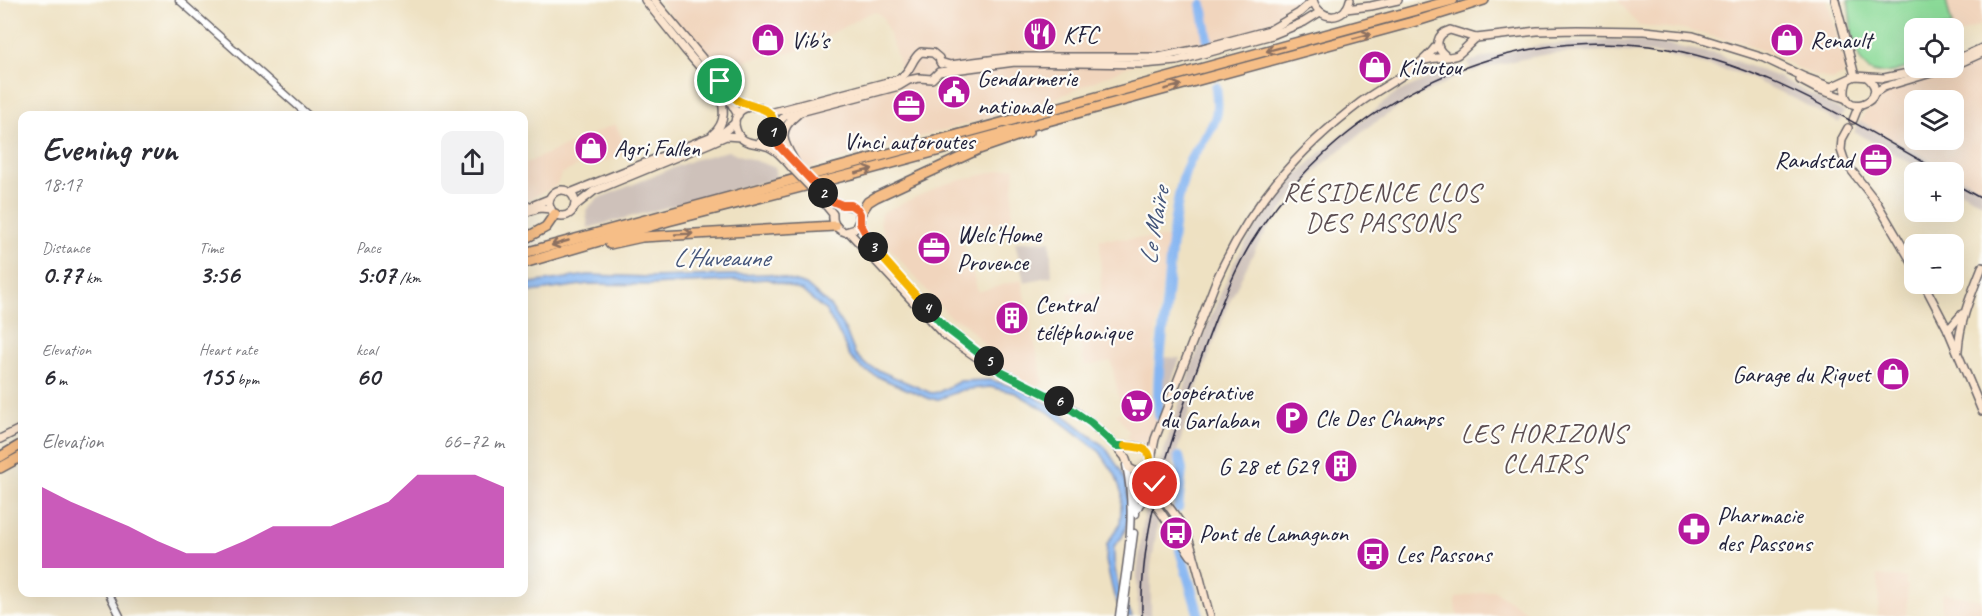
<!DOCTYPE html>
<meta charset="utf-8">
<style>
body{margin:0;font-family:Caveat,sans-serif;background:#f2f2f3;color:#2b2b33;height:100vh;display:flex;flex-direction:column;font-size:22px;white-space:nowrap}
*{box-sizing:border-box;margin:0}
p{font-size:20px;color:#7c7c81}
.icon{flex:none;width:33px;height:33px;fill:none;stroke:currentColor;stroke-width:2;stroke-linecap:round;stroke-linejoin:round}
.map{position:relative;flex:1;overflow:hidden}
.sheet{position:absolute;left:18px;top:111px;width:510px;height:486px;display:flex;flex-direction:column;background:#fff;border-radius:12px;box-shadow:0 6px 24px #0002}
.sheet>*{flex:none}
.fabs{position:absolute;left:1904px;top:18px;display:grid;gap:12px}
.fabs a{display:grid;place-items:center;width:60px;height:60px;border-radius:12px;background:#fff;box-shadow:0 6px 24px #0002;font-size:30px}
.pin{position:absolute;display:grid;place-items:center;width:51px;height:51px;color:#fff;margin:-26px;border:3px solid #fff;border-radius:50%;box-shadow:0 2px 6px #0007}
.km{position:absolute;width:30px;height:30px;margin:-15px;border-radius:50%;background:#222;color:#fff;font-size:16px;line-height:30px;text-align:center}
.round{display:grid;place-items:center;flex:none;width:63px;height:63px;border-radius:12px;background:#f2f2f3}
.head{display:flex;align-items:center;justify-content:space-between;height:102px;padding:0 24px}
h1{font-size:33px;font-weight:800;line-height:45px}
.stats{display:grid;grid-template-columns:repeat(3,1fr);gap:9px;height:102px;padding:6px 24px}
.stats div{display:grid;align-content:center}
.stats b{font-size:26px;font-weight:800}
.stats small{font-size:16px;font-weight:400}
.stats p{font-size:16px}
.chart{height:168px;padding:12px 24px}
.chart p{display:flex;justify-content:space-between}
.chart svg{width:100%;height:108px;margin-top:6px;fill:#b5179e;opacity:.7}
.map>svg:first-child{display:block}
.built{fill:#f1d5bd;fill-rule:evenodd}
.industrial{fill:#cec1ba}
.green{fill:#8bda98;stroke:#567e6a;stroke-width:1.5}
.water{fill:#86b6f2;stroke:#546c96;stroke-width:1.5}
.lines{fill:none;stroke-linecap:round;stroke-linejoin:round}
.river{stroke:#86b6f2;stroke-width:10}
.tertiary-casing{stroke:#69656a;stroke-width:9}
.secondary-casing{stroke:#69656a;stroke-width:10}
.motorway-casing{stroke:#69656a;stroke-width:12}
.tertiary{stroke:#fff;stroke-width:6}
.secondary{stroke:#fbe5cf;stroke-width:7}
.motorway{stroke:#f6be87;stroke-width:9}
.rail{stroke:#22223b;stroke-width:1.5}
.secondary-bridge-casing{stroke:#69656a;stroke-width:10;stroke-linecap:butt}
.secondary-bridge{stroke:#fbe5cf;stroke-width:7}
.oneway{stroke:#8c7061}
.split-1-casing{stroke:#fff;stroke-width:12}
.split-2-casing{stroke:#fff;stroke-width:12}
.split-3-casing{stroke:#fff;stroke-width:12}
.split-4-casing{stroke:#fff;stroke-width:12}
.split-5-casing{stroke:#fff;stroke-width:12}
.split-6-casing{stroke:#fff;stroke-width:12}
.split-7-casing{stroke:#fff;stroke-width:12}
.split-8-casing{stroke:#fff;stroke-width:12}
.split-1{stroke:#f5b400;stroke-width:8}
.split-2{stroke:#f0652b;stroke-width:8}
.split-3{stroke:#f0652b;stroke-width:8}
.split-4{stroke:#f5b400;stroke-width:8}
.split-5{stroke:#22a559;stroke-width:8}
.split-6{stroke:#22a559;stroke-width:8}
.split-7{stroke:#22a559;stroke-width:8}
.split-8{stroke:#f5b400;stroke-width:8}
.labels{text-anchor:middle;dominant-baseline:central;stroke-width:4.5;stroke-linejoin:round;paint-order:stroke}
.poi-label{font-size:24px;fill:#22223b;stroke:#fdfcf7;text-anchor:start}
.neighbourhood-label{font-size:26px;letter-spacing:1.5px;fill:#5b4d51;stroke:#fdfcf7}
.water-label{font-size:26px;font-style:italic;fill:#45567b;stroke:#fdfcf7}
</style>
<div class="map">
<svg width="1982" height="616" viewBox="0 0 1982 616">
<rect width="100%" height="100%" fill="#fdfcf7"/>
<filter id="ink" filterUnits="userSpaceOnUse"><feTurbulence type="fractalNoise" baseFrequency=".0167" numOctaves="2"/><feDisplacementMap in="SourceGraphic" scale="12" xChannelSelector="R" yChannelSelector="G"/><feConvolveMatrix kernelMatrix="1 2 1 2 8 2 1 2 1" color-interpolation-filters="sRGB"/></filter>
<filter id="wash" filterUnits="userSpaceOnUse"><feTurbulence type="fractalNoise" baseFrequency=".008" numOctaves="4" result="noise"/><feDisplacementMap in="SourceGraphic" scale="24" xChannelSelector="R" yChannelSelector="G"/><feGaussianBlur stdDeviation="1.35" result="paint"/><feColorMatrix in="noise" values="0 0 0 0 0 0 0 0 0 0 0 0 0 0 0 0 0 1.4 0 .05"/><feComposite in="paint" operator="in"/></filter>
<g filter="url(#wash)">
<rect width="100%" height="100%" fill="#eee1c2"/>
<g class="built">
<path d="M 658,0 L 1307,0 L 1289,15 L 1274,24 L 1233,37 L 1157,54 L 1049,101 L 805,169 L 791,148 L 788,138 L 788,131 L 794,120 L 789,105 L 900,73 L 898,59 L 883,17 L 876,12 L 867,14 L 808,47 L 786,54 L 758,57 L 715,71 Z"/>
<path d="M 1618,0 L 1827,0 L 1845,63 L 1844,75 L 1832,80 L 1810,74 L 1768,53 L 1734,39 L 1730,41 L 1684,29 L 1639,26 Z"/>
<path d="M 1946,0 L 1982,0 L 1982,24 L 1954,36 Z"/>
<path d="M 1982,56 L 1982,189 L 1860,121 L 1865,112 L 1872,108 L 1880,97 L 1894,87 L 1954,70 ZM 1914,100 L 1953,100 L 1953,140 L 1914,140 Z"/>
<path d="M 615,124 L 624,141 L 627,153 L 594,166 L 582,164 L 561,174 L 556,186 L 524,201 L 524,164 Z"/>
<path d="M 1015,167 L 1011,220 L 960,231 L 978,292 L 1021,280 L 1043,382 L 1039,386 L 1026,382 L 999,367 L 996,353 L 987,347 L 963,322 L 950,317 L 888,246 L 880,223 L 881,213 L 945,184 Z"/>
<path d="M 1168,238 L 1153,354 L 1151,406 L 1158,423 L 1150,440 L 1145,442 L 1132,443 L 1127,436 L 1130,433 L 1117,414 L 1122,412 L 1111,361 L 1085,366 L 1068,293 L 1101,293 L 1100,239 Z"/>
<path d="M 1877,575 L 1906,578 L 1905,584 L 1908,585 L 1906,616 L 1878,616 L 1879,588 Z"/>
<path d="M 1493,590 L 1499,594 L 1534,616 L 1458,616 L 1455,602 L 1456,598 Z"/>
<path d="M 1943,593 L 1982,600 L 1982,616 L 1941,616 Z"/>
</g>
<g class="industrial">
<path d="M 1616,40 L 1652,42 L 1716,54 L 1778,77 L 1844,112 L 1839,123 L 1795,99 L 1741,74 L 1660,54 L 1605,51 L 1549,54 L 1517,60 L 1471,72 L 1468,62 L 1513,50 L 1542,45 Z"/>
<path d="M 1454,67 L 1457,77 L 1405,103 L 1370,126 L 1323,164 L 1292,197 L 1270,226 L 1256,248 L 1229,303 L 1196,390 L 1165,490 L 1155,479 L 1189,374 L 1208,323 L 1235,261 L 1253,231 L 1275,200 L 1301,171 L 1331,143 L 1398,92 Z"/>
<path d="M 1860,121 L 1952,172 L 1927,172 L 1854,132 Z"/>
<path d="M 728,151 L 776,168 L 775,179 L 588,228 L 586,210 L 597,199 L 693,160 Z"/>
<path d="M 1953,173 L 1982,189 L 1982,203 L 1953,187 Z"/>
<path d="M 1050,241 L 1052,276 L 1024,282 L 1015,242 Z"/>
<path d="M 1162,357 L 1180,358 L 1162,408 L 1160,381 Z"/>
<path d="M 1150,505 L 1159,517 L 1151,566 L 1151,616 L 1142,616 L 1138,614 L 1137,574 L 1145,509 Z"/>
</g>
<path class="green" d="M 1848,0 L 1946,0 L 1952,26 L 1940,28 L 1914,28 L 1914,66 C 1902,69 1884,76 1873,72 C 1852,65 1851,19 1848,0 Z"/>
<path class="water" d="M 769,274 L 806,285 L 831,307 L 846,331 L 855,354 L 866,365 L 931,393 L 939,392 L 960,381 L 991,380 L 1020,389 L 1052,406 L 1105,447 L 1121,471 L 1127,488 L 1128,515 L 1126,527 L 1122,537 L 1114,546 C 1113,576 1119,589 1132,616 L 1124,616 L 1114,596 L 1106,561 L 1107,544 L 1120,524 L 1122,494 L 1115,474 L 1100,452 L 1047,411 L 1016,393 L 990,387 L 962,390 L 939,399 L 930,399 L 885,380 L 862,369 L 850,357 L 840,335 L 826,311 L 802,291 L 768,279 L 650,285 L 589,284 L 524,293 L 524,284 L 588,275 L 649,277 Z"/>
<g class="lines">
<g class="river">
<path d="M 1202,5 L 1208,41"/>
<path d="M 1159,416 C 1156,382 1161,349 1165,316 C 1170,269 1171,224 1183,179 C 1189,153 1207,142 1215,119 C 1219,109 1217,97 1216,87"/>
<path d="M 1178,508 L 1182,469 L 1179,457"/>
<path d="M 1180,550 L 1199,616"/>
</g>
</g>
</g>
<g filter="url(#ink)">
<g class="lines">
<g class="tertiary-casing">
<g id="tertiary">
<path d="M 179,0 L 309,116"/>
<path d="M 1136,472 L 1134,485 L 1136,514"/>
<path d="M 1138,508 C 1141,501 1145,498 1153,501"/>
<path d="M 108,592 L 120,616"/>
<path d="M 1119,616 C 1126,565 1137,517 1126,465"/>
<path d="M 1123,616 L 1134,533"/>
</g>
</g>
<g class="secondary-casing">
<g id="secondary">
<path d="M 645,0 L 685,50 L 731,103 L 738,115"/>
<path d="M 654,0 L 736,99 L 750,106"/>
<path d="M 1313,0 C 1319,21 1345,22 1350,0"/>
<path d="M 1835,0 L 1855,76"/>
<path d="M 1346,9 L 1371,6 L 1398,0"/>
<path d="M 1445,55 C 1434,47 1436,34 1450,30 L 1476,38 L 1537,31 L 1576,30 L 1645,31 L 1693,36 L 1764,58 L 1804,77 L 1831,87 L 1855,76 L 1884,78 L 1932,68"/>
<path d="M 1426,60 C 1436,57 1452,58 1457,55 C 1460,54 1471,42 1476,38"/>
<path d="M 1953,61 L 1982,48"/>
<path d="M 940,62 L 950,65 L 1013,57 L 1159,57 L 1203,48 L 1270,30 L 1299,13 L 1313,1"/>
<path d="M 1953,66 L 1982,53"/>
<path d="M 1800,80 L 1815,88 L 1847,99"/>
<path d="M 1847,81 C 1833,122 1896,102 1867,77"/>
<path d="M 1874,93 L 1884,87 L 1948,68"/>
<path d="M 770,113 L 899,79 C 913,70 910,60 921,52 L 933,53 L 939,58 L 941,64"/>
<path d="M 1853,120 L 1859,105"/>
<path d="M 773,128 L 785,116 L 899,86 L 909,80 L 919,78 L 932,79 L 939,72 L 1015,62 L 1143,64 L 1177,61 L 1272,35 L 1304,22 L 1320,12"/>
<path d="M 1848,128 L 1842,139 L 1841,150 L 1845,162 L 1877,203 L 1914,266"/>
<path d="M 771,133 L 778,145 L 789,157"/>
<path d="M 713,134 C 727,122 724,108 720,92"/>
<path d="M 759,143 C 770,138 775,130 772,119 C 761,97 729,107 736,129 C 741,147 758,141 771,148 C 779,152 786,161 792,168"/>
<path d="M 797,165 C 784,143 775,132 798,114"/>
<circle cx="562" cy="203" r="13"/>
<path d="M 814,191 L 833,214 C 832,223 836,229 845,232 L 855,229 L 860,219 C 858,204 850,207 839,204 C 831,201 826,195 819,190"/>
<path d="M 570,193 L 725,131 L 735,123"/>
<path d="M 575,206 L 594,191 L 708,144 L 726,136 L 740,137"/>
<path d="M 529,207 L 549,199"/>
<path d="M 524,213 L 540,208 L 551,209"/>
<path d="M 860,223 L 876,251 L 935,317 L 946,329 L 995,366"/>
<path d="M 849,232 L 943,334 L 988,365 L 1068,406 L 1091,423 L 1116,446 L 1125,457 L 1129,468 C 1150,482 1152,453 1155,439 L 1216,281 C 1249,207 1296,151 1361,102 C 1387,83 1418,71 1437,45"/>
<path d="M 1924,284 L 1948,330 L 1982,411"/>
<path d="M 1948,330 L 1962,314"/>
<path d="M 1958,350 C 1960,320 1971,295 1982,267"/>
<path d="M 0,439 L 22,428"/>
<path d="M 1116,446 C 1129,446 1147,443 1151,460"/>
<path d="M 1149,466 C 1151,493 1177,511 1187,535 C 1197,561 1202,589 1210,616"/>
<path d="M 1138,472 L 1153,501 L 1191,556"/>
</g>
</g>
<g class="motorway-casing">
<g id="motorway">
<path d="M 860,214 L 868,202 L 876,197 L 979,149 L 1028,132"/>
<path d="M 524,239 L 546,227 L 555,214"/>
<path d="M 610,244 L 642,237 L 835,226"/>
<path d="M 524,253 L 1453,0"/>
<path d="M 524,263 L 668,221 L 852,174 L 1420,20 L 1484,0"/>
<path d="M 0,457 L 22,444"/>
<path d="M 0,468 L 22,456"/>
</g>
</g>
<use href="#tertiary" class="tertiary"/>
<use href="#secondary" class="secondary"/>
<use href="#motorway" class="motorway"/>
<g class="rail">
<path d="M 1953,183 L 1982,199"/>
<path d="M 1142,616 C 1140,535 1164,460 1191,385 C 1209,337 1225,287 1251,243 C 1333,108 1491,26 1649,46 C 1758,60 1848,120 1941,172"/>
</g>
<g class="secondary-bridge-casing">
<g id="secondary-bridge">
<path d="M 797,165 L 819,190"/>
<path d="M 792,168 L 814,191"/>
</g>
</g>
<use href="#secondary-bridge" class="secondary-bridge"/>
</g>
<defs><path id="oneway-shaft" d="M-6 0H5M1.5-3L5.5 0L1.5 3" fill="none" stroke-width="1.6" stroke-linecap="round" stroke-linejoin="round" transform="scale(1.5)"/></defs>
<g class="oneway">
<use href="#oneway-shaft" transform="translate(1362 36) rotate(-15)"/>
<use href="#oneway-shaft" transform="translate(1275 49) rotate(165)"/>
<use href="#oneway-shaft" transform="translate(1173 87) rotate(-15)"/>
<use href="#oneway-shaft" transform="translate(864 171) rotate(-15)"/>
<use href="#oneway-shaft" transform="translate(684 234) rotate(-3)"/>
<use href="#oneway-shaft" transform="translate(560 243) rotate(164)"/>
</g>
</g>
<g class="lines" filter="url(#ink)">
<g class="split-1-casing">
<path id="split-1" d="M 720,81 C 725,87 730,95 736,99 C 750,110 780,103 772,132"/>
</g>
<g class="split-2-casing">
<path id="split-2" d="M 772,132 L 778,145 L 823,193"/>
</g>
<g class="split-3-casing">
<path id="split-3" d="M 823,193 L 830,200 L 842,205 L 851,205 L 858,210 L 860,214 L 860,223 L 873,247"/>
</g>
<g class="split-4-casing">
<path id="split-4" d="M 873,247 L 927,308"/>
</g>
<g class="split-5-casing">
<path id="split-5" d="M 927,308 L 946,328 L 989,361"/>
</g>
<g class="split-6-casing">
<path id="split-6" d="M 989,361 L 1001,372 L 1059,401"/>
</g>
<g class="split-7-casing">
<path id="split-7" d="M 1059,401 L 1091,423 L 1116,446 L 1125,446"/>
</g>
<g class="split-8-casing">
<path id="split-8" d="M 1125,446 C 1164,448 1142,460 1155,484"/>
</g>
<use href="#split-1" class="split-1"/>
<use href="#split-2" class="split-2"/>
<use href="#split-3" class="split-3"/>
<use href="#split-4" class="split-4"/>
<use href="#split-5" class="split-5"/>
<use href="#split-6" class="split-6"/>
<use href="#split-7" class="split-7"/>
<use href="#split-8" class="split-8"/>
</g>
<defs>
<g id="restaurant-disc" transform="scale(1.725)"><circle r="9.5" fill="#b5179e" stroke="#fdfcf7"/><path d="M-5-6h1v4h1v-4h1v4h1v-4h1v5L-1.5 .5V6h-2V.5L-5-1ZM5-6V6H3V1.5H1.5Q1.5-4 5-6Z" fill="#fff"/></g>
<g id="shop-disc" transform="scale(1.725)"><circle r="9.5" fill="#b5179e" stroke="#fdfcf7"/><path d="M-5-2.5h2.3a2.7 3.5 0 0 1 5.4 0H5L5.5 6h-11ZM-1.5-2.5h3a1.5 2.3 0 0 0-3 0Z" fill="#fff"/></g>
<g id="civic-disc" transform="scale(1.725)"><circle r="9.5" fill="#b5179e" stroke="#fdfcf7"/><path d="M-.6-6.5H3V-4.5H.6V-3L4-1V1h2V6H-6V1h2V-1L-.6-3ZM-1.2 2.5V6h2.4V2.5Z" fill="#fff"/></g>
<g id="office-disc" transform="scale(1.725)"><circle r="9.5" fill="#b5179e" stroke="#fdfcf7"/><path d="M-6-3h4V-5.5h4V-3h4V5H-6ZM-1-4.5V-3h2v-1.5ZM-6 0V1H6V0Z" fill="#fff"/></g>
<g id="building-disc" transform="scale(1.725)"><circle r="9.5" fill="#b5179e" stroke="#fdfcf7"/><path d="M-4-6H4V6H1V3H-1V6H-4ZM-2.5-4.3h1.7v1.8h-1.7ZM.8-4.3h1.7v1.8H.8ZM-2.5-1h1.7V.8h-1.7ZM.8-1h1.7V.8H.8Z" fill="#fff"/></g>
<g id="supermarket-disc" transform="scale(1.725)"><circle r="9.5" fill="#b5179e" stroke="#fdfcf7"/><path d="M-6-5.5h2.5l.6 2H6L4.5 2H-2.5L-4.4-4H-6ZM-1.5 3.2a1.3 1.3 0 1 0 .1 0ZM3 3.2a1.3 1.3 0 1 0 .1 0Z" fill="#fff"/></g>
<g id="parking-disc" transform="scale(1.725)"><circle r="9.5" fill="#b5179e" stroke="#fdfcf7"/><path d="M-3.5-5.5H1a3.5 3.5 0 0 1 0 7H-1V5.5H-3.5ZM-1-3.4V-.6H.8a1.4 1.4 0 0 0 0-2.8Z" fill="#fff"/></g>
<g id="pharmacy-disc" transform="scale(1.725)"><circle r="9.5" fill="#b5179e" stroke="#fdfcf7"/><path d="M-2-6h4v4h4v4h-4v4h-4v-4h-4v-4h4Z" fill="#fff"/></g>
<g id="bus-disc" transform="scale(1.725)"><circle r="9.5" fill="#b5179e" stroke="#fdfcf7"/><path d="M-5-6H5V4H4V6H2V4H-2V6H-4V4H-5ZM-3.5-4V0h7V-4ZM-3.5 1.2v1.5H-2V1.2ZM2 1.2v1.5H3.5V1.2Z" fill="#fff"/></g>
</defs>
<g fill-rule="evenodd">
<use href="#restaurant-disc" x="1040" y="34"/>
<use href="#shop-disc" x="768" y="40"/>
<use href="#shop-disc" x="1787" y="40"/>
<use href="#shop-disc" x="1375" y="67"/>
<use href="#civic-disc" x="954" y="92"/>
<use href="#office-disc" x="909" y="106"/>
<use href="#shop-disc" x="591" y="148"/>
<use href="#office-disc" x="1876" y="160"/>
<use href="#office-disc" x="934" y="248"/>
<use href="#building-disc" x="1012" y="318"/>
<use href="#shop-disc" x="1893" y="374"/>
<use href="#supermarket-disc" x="1137" y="406"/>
<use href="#parking-disc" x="1292" y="418"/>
<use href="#building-disc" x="1341" y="466"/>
<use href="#pharmacy-disc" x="1694" y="529"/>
<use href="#bus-disc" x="1176" y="533"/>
<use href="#bus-disc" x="1373" y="554"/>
</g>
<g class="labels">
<g class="poi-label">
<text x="1063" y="34">KFC</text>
<text x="791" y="40">Vib's</text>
<text x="1810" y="40">Renault</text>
<text x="1398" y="67">Kiloutou</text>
<text x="977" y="78">Gendarmerie<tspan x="977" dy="28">nationale</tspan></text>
<text x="909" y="141" text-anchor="middle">Vinci autoroutes</text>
<text x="614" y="148">Agri Fallen</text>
<text x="1853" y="160" text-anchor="end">Randstad</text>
<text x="957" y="234">Welc'Home<tspan x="957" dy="28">Provence</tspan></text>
<text x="1035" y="304">Central<tspan x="1035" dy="28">téléphonique</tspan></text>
<text x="1870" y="374" text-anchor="end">Garage du Riquet</text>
<text x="1160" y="392">Coopérative<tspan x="1160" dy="28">du Garlaban</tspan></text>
<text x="1315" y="418">Cle Des Champs</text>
<text x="1318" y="466" text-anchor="end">G 28 et G29</text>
<text x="1717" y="515">Pharmacie<tspan x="1717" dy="28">des Passons</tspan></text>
<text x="1199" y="533">Pont de Lamagnon</text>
<text x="1396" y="554">Les Passons</text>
</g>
<g class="neighbourhood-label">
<text x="1382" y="192">RÉSIDENCE CLOS<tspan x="1382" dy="30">DES PASSONS</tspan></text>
<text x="1544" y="433">LES HORIZONS<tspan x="1544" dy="30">CLAIRS</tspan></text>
</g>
<g class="water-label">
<text transform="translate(1154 226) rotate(-80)">Le Maïre</text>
<text x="721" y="257">L'Huveaune</text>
</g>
</g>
</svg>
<div class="fabs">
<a><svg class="icon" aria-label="locate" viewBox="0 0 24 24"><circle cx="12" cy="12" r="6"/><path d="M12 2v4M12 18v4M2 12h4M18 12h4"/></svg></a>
<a><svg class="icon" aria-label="layers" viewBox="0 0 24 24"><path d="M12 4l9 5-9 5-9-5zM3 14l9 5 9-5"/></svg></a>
<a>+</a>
<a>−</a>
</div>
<div class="pin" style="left:720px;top:81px;background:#1e9e55"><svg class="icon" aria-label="arrive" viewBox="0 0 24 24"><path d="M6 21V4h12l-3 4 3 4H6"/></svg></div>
<div class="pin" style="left:1155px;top:484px;background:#d93025"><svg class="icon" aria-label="check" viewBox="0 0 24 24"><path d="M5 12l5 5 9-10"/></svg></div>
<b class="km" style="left:772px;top:132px">1</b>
<b class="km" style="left:823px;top:193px">2</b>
<b class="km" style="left:873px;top:247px">3</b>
<b class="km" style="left:927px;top:308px">4</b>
<b class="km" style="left:989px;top:361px">5</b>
<b class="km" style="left:1059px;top:401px">6</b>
<section class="sheet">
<div class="head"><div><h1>Evening run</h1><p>18:17</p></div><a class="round"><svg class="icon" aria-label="share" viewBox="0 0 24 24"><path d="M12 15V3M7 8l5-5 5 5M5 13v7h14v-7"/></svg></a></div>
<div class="stats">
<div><p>Distance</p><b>0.77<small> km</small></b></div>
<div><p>Time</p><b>3:56</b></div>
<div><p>Pace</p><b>5:07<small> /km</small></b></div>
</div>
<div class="stats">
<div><p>Elevation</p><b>6<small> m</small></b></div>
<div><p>Heart rate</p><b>155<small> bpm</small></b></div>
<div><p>kcal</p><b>60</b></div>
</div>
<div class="chart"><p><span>Elevation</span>66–72 m</p>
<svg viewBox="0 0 160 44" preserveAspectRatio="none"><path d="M0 44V11L10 17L20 22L30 27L40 33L50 38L60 38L70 33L80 27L90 27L100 27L110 22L120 17L130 6L140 6L150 6L160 11V44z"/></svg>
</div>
</section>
</div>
